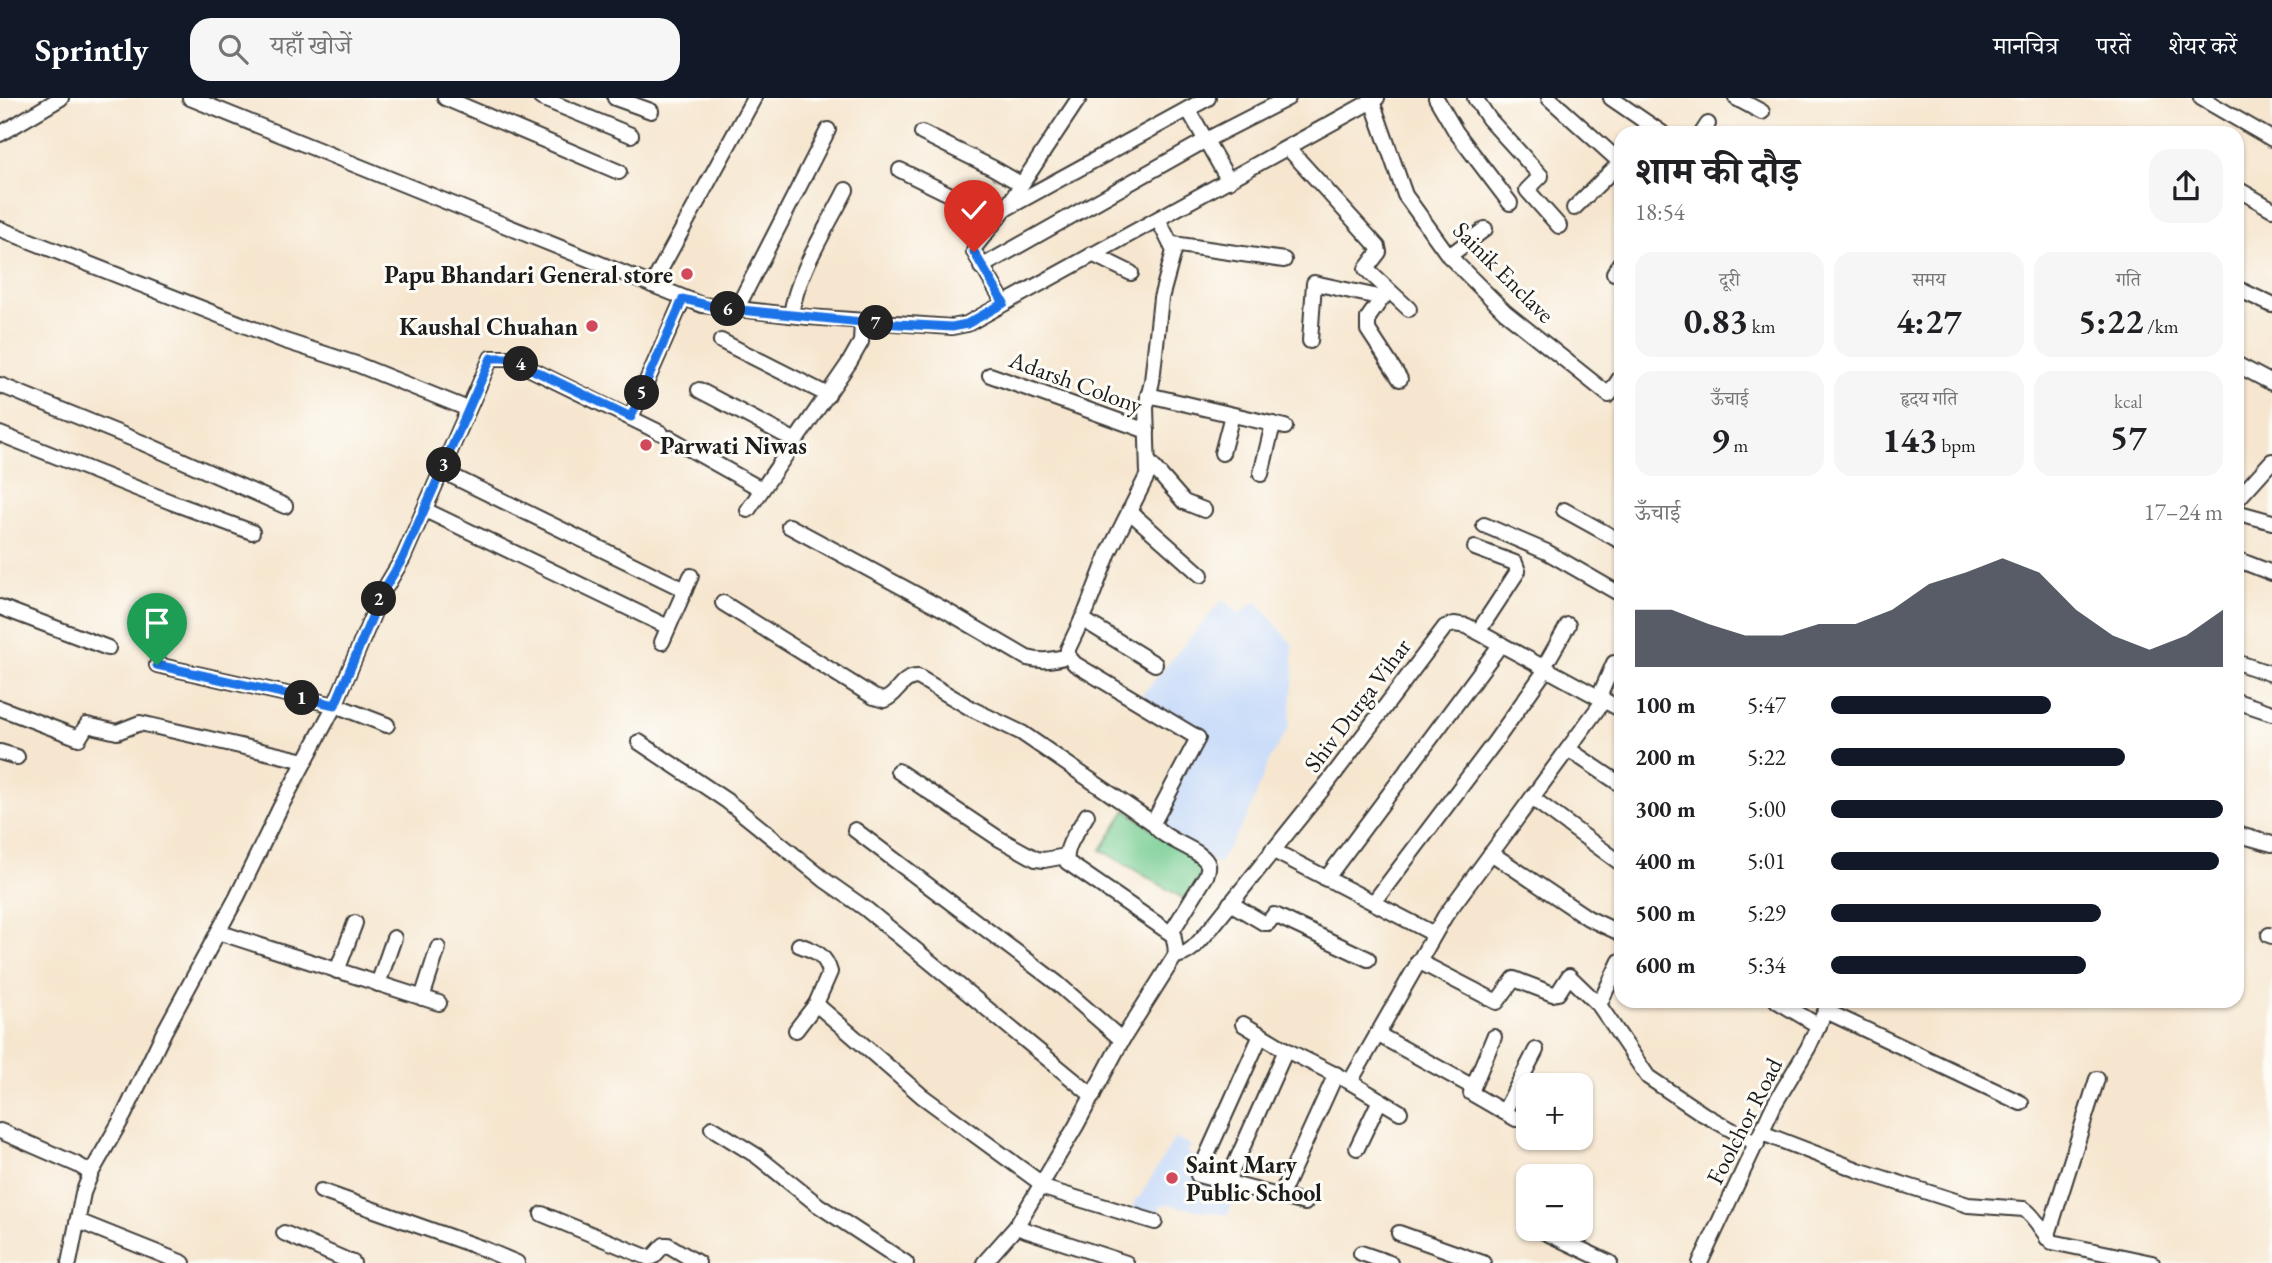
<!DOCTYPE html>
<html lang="hi">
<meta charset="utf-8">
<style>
body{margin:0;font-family:"EB Garamond","Noto Serif Devanagari",serif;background:#f6f6f6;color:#202124;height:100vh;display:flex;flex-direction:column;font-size:26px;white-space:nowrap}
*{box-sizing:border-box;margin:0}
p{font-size:23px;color:#757577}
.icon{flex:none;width:38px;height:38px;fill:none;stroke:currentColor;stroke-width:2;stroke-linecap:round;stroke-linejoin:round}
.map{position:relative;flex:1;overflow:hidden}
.panel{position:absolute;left:1614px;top:28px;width:630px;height:882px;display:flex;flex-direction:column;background:#fff;border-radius:21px;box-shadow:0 2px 5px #0004}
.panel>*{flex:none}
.buttons{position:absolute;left:1516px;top:975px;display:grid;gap:14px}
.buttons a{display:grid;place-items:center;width:77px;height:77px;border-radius:14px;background:#fff;box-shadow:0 2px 5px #0004;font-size:35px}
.pin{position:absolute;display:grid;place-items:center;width:60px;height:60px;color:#fff;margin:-72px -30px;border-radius:50% 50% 50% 0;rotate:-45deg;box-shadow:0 0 7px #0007}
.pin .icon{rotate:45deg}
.km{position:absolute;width:35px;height:35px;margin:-18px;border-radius:50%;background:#222;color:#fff;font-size:19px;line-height:35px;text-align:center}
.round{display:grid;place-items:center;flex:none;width:74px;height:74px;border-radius:21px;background:#f6f6f6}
.headline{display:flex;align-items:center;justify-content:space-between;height:119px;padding:0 21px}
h1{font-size:38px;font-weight:700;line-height:52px}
.stats{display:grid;grid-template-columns:repeat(3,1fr);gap:10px;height:119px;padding:7px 21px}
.stats div{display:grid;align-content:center;border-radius:18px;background:#f6f6f6;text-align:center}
.stats b{font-size:35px;font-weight:700}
.stats small{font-size:19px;font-weight:400}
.stats p{font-size:19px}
.chart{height:196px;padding:14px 21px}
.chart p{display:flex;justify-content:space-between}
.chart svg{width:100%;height:126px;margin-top:7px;fill:#111827;opacity:.7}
ul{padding:0 21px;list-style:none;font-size:23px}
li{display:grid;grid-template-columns:112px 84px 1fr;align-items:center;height:52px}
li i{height:18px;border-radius:9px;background:#111827}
header{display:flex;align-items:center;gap:42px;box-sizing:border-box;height:98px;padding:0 35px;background:#111827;color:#fff}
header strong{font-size:33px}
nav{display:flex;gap:38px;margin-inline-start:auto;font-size:24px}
.search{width:490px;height:63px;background:#f6f6f6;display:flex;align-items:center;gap:18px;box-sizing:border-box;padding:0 24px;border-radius:21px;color:#757577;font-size:26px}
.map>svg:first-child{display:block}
.built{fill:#c9dcf9}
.green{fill:#74cc91;stroke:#487456;stroke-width:2}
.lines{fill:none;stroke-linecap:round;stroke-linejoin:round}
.minor-casing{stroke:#3d3a37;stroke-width:18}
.minor{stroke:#fff;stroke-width:14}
.route-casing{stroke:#fff;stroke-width:14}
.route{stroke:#1a73e8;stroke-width:9}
.poi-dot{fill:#d1495b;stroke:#fdfcf7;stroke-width:2.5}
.labels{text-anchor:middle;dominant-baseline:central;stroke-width:6;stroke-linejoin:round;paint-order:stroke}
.street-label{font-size:24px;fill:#1c1c1c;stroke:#fdfcf7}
.poi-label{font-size:24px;font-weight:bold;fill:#1c1c1c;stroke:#fdfcf7;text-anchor:end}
</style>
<header>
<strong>Sprintly</strong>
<div class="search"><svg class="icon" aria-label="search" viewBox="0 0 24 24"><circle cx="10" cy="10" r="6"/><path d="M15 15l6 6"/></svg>यहाँ खोजें</div>
<nav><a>मानचित्र</a><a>परतें</a><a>शेयर करें</a></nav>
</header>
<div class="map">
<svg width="2272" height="1165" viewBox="0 0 2272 1165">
<rect width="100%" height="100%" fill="#fdfcf7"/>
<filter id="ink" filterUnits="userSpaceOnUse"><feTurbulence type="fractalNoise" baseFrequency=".0143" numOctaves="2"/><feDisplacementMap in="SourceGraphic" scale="14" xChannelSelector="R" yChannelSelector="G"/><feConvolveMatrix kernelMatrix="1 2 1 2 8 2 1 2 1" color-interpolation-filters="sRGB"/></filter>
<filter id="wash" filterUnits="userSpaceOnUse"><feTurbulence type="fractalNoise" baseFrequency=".00686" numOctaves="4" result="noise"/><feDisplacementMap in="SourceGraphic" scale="28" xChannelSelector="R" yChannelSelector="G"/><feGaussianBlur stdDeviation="1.57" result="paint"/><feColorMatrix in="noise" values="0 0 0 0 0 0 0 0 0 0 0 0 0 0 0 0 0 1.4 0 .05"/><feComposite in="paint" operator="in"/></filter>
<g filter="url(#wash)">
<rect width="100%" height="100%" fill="#f6e6cf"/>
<g class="built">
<path d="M 1223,501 L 1240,516 L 1256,503 L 1292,546 L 1294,577 L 1289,629 L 1268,665 L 1248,718 L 1218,766 L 1161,729 L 1158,720 L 1203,636 L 1140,599 Z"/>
<path d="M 1175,1040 L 1191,1047 L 1187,1055 L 1199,1060 L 1193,1080 L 1235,1090 L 1228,1117 L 1161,1106 L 1157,1121 L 1132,1112 L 1136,1099 L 1139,1100 Z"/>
</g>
<path class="green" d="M 1126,712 L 1201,764 L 1202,776 L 1186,802 L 1101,752 Z"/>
</g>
<g filter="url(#ink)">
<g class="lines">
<g class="minor-casing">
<g id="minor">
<path d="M 190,0 L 702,207 L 808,219 L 952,229 L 967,226 L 1377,0"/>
<path d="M 445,0 L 619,74"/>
<path d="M 541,0 L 631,37"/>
<path d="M 615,0 L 651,13"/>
<path d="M 1436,0 L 1456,34 L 1510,105"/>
<path d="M 1475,0 L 1489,21 L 1541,78 L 1527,92 L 1559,128"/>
<path d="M 1549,0 L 1620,64"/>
<path d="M 1611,0 L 1662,35"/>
<path d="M 1736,0 L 1762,14"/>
<path d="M 2201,0 L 2272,41"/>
<path d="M 1372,3 L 1405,97 L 1449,158 L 1505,214 L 1609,297 L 1620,280"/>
<path d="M 1188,11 L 1229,83"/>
<path d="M 922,35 L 993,70 L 1021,86"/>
<path d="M 1702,35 L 1708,26"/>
<path d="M 0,36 L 61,0"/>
<path d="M 1288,50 L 1378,149 L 1379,154 L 1366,171 L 1409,211"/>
<path d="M 900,72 L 998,120"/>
<path d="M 2236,90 L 2272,111"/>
<path d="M 1006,110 L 1079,0"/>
<path d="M 1574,110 L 1620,65"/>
<path d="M 0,131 L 282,242 L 356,266 L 468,311"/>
<path d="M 1173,146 L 1284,162"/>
<path d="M 1092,156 L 1131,175"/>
<path d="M 1449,158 L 1485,131"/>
<path d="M 981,169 L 1206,42 L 1288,0"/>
<path d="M 1614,175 L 1620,165"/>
<path d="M 652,187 L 754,0"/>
<path d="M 2236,190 L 2272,207"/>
<path d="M 1387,193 L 1368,220 L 1368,232 L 1400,281"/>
<path d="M 1004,205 L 974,154 L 975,149 L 1005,111 L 1208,0"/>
<path d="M 736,212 L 828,32"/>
<path d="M 791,217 C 797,175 827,130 846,92"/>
<path d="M 721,243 L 828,297"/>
<path d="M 1310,243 L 1314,185 L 1383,200"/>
<path d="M 2236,266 L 2272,285"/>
<path d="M 990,277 L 1147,333"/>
<path d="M 0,287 L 143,345 L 285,408"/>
<path d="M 699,292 L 794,342"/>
<path d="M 1148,297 L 1285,329"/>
<path d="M 631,319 L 683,201"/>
<path d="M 0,336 L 171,404 L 252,434"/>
<path d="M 670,340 L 761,391"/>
<path d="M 1222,355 L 1232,317"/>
<path d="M 1149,364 L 1184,404 L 1204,412"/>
<path d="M 442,373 L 685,492"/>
<path d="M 1261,376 L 1273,326"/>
<path d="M 2236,403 L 2272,363"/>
<path d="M 425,412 L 668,529"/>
<path d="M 748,412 L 849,265 L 861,244 L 862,224"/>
<path d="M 1564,412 L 1620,443"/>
<path d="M 1129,413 L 1201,477"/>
<path d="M 2236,414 L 2272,424"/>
<path d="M 1484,427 L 1547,454 L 1620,496"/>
<path d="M 789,428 L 945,512 L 1027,560 C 1043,564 1053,562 1068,558"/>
<path d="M 1475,450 L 1515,465 L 1518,473 L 1478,534"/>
<path d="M 2236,461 L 2272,475"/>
<path d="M 723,505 L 874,599 L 884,602 C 899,597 900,579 918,579 L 972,611 L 1022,635 L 1153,725"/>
<path d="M 0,509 L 108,550"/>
<path d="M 1082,521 L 1155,566"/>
<path d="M 662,544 L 691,478"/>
<path d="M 2236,564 L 2272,576"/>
<path d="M 157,567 L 335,607 L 387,627"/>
<path d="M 1544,569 L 1568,527"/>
<path d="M 1599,599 L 1614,565"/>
<path d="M 2236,603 L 2272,615"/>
<path d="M 0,610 L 79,640 L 87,627 L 117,634 L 140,625 L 305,663"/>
<path d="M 639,644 L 727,703 L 826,783 L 866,811 L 1093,998"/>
<path d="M 1568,651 L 1620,686"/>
<path d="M 0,654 L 17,659"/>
<path d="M 898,673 L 998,740 L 1036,761 L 1044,762 L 1066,758"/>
<path d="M 1532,700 L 1619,764"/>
<path d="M 1087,717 C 1080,730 1064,748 1067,764 L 1173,837"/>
<path d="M 855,732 L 1057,885 L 1122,942"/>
<path d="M 2236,736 L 2272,746"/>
<path d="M 1272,752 L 1434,836"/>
<path d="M 1491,755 L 1588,820 L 1620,835"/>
<path d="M 1326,781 L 1501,546"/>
<path d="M 1374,804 L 1494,645 L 1547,570"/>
<path d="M 1230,805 L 1264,825 L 1268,825 L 1274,817 L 1277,818 L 1368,861"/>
<path d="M 218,834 L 439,905"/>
<path d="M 2269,837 L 2272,838"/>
<path d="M 1175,858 C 1191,857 1201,841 1211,830 L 1329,683 L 1445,529 L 1454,526 L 1467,528 L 1620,611"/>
<path d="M 1418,863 L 1497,904 L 1514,881 L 1553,896 L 1558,895 L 1569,878 L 1599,907 L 1648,979 L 1703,1016 L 1757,1046"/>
<path d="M 337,873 L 355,825"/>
<path d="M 378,886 L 394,840"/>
<path d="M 422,900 L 438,850"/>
<path d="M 1777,903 L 1819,928"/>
<path d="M 816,906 L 922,998 L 1042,1086"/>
<path d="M 1599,907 L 1620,863"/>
<path d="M 1826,913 L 2021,1005"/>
<path d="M 1243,926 L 1286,952 L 1350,984 L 1400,1014"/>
<path d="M 796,932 L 816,906 L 830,874 C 825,856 815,853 799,847"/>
<path d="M 1377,936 L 1473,989 L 1471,995 L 1516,1021"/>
<path d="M 1261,937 L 1198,1077 L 1305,1105"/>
<path d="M 1350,984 L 1445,818 L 1604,602"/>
<path d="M 1473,989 L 1494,939"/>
<path d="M 1504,1014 L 1536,952"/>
<path d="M 712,1030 L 757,1058 L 818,1107 L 906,1165"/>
<path d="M 0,1033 L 78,1067 L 91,1075"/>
<path d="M 1762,1035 L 1858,1072 L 1968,1107 L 2024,1111 C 2035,1118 2042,1134 2052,1144 L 2152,1165"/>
<path d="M 1357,1050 L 1380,1002"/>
<path d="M 1227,1084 L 1286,952"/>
<path d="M 1040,1089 L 1155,1124"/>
<path d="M 321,1093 L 484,1151 L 517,1165"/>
<path d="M 1281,1097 L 1336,976"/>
<path d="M 542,1116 L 649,1160 L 653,1159 L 664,1147 L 668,1147 L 698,1165"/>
<path d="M 78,1123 L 183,1165"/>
<path d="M 1016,1129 L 1126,1165"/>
<path d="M 1536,1130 L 1610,1165"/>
<path d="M 284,1135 L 353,1165"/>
<path d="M 1399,1135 L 1483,1165"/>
<path d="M 2047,1140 L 2097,981"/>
<path d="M 1361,1155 L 1390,1165"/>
<path d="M 69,1165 L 83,1095 L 91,1075 L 124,1017 L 164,934 L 237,799 L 280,710 L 335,607 L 382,495 L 403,460 L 491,260 L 508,260 L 661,335"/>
<path d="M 984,1165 L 1016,1129 L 1076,1028 L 1122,942 L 1175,858 C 1178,848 1171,839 1174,830 L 1206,778 C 1207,775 1209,770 1208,767 C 1204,751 1162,743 1153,725 L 1198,640 L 1075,566 L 1068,558 L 1068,551 L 1087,511 L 1109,454 L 1148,376 L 1146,309 L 1152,283 L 1161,200 L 1174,153 L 1158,121"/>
<path d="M 1700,1165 L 1774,1007 L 1808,950 L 1830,903"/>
</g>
</g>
<use href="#minor" class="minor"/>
</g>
</g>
<g class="lines" filter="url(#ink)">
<g class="route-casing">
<path id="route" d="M 157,567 L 335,607 L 382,495 L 403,460 L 491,260 L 508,260 L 631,319 L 683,201 L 720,210 L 862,224 L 952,229 L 967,226 L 1004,205 L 974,154"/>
</g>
<use href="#route" class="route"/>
</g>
<g class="poi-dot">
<circle cx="687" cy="176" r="7"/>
<circle cx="592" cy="228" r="7"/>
<circle cx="646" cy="347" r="7"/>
<circle cx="1172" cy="1080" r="7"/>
</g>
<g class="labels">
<g class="street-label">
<text transform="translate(1504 174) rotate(45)">Sainik Enclave</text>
<text transform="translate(1076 284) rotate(20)">Adarsh Colony</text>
<text transform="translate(1357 607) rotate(-53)">Shiv Durga Vihar</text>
<text transform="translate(1744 1023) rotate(-63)">Foolchor Road</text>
</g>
<g class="poi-label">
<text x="673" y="176">Papu Bhandari General store</text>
<text x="578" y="228">Kaushal Chuahan</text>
<text x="660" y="347" text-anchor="start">Parwati Niwas</text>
<text x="1186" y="1066" text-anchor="start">Saint Mary<tspan x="1186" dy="28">Public School</tspan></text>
</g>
</g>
</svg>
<div class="buttons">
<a>+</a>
<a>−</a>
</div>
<div class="pin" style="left:157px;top:567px;background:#1e9e55"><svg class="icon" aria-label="arrive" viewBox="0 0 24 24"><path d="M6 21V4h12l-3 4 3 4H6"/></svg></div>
<div class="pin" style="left:974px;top:154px;background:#d93025"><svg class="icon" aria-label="check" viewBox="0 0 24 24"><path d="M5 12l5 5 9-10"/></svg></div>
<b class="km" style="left:302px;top:600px">1</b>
<b class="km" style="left:379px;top:501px">2</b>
<b class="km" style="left:444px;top:367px">3</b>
<b class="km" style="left:521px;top:266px">4</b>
<b class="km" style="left:642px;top:295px">5</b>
<b class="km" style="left:728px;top:211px">6</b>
<b class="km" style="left:876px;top:225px">7</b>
<section class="panel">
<div class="headline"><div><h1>शाम की दौड़</h1><p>18:54</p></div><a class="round"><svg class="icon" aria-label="share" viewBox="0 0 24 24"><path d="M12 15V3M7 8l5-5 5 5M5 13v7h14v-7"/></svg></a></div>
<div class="stats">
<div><p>दूरी</p><b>0.83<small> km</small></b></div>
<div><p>समय</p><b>4:27</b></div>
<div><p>गति</p><b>5:22<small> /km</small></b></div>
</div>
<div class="stats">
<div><p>ऊँचाई</p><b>9<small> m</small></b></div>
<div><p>हृदय गति</p><b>143<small> bpm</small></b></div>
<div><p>kcal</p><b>57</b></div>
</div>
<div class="chart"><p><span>ऊँचाई</span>17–24 m</p>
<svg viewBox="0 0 160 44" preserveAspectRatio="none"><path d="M0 44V24L10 24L20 29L30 33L40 33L50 29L60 29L70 24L80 15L90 11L100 6L110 11L120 24L130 33L140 38L150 33L160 24V44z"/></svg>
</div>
<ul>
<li><b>100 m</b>5:47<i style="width:56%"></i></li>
<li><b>200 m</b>5:22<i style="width:75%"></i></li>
<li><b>300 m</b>5:00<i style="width:100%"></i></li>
<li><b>400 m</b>5:01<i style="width:99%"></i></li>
<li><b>500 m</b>5:29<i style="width:69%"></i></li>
<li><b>600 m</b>5:34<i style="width:65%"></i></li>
</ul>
</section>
</div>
